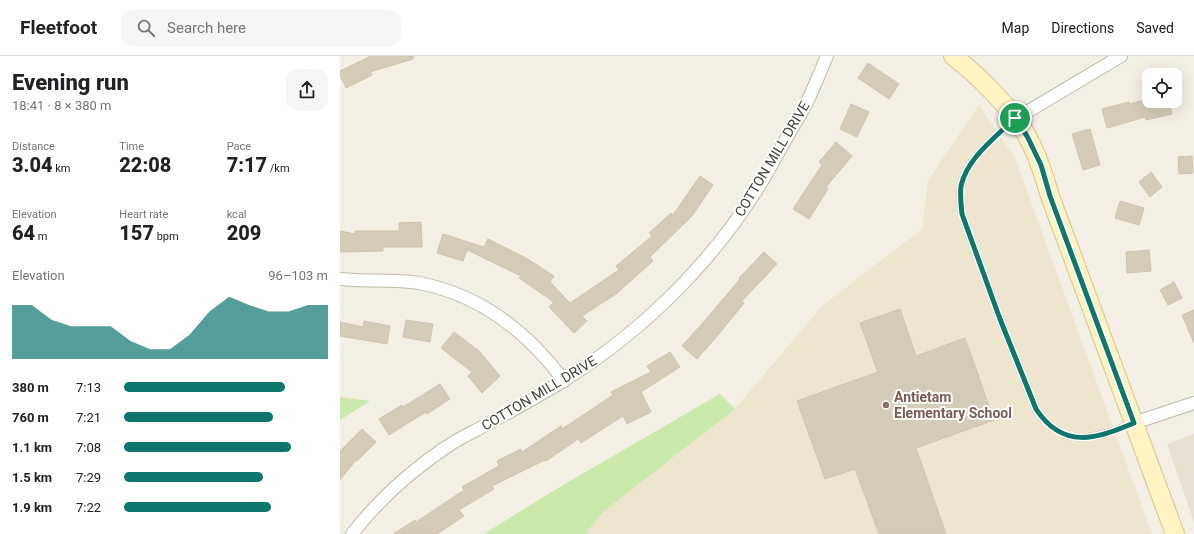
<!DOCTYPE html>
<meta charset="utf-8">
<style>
body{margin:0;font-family:Roboto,sans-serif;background:#f6f6f6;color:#202124;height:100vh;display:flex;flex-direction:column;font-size:15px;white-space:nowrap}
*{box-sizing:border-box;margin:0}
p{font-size:13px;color:#757577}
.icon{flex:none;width:22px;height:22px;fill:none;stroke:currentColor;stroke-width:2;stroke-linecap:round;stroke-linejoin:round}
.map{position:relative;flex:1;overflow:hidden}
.details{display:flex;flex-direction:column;background:#fff;width:340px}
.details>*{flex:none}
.controls{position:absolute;left:802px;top:12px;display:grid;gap:8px}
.controls a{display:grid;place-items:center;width:40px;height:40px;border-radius:8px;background:#fff;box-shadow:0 4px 16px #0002;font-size:20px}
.pin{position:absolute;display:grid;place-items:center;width:34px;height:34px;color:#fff;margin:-17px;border:2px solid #fff;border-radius:50%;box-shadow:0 1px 4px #0007}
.round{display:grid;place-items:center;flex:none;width:42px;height:42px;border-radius:12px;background:#f6f6f6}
.overview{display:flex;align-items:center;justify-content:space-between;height:68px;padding:0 12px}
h1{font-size:22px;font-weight:800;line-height:30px}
.metrics{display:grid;grid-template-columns:repeat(3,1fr);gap:6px;height:68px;padding:4px 12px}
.metrics div{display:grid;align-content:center}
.metrics b{font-size:20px;font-weight:800}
.metrics small{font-size:11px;font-weight:400}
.metrics p{font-size:11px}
.chart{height:112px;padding:8px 12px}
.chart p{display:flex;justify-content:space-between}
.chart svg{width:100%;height:72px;margin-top:4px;fill:#0f766e;opacity:.7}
ul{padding:0 12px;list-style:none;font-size:13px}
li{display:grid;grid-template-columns:64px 48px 1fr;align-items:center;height:30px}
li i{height:10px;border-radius:5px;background:#0f766e}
header{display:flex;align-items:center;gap:24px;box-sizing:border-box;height:56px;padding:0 20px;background:#fff;border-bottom:1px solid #e0e0e0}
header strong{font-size:19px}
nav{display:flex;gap:22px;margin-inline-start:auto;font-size:14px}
.search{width:280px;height:36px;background:#f6f6f6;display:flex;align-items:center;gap:10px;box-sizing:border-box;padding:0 14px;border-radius:12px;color:#757577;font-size:15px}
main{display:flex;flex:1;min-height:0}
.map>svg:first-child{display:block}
.residential{fill:#e7e1d2}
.education{fill:#ede5cd}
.green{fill:#cae9ab}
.building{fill:#d5cbb9;stroke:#d0c3ac}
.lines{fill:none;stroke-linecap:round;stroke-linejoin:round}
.lane-casing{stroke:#c1baa9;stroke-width:8}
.street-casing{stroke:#c1baa9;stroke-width:14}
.secondary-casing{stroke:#d5c592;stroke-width:20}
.lane{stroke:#fff;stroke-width:6}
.street{stroke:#fff;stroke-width:12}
.secondary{stroke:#fff3c2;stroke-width:18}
.route-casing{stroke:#fff;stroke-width:8}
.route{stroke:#0f766e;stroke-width:5}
.education-dot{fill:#8d6e63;stroke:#fff;stroke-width:1.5}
.labels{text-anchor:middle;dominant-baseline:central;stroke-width:4;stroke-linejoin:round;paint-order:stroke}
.street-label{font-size:14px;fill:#453f34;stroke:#fff}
.education-label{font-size:14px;font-weight:bold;fill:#785e54;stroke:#fff;text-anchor:start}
</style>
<header>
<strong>Fleetfoot</strong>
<div class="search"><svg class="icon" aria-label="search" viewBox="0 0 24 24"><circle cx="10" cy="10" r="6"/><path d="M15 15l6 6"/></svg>Search here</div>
<nav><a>Map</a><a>Directions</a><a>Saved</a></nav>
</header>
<main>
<section class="details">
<div class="overview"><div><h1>Evening run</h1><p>18:41 · 8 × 380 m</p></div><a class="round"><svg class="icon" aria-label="share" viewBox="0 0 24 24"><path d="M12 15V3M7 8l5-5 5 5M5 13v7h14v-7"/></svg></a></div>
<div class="metrics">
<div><p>Distance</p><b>3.04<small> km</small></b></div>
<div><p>Time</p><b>22:08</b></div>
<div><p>Pace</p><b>7:17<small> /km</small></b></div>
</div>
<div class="metrics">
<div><p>Elevation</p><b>64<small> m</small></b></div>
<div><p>Heart rate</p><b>157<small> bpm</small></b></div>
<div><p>kcal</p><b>209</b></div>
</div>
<div class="chart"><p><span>Elevation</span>96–103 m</p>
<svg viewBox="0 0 160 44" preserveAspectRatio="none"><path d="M0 44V11L10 11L20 20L30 24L40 24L50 24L60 33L70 38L80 38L90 29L100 15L110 6L120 11L130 15L140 15L150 11L160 11V44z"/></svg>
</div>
<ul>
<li><b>380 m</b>7:13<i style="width:79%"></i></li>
<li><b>760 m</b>7:21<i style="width:73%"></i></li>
<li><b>1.1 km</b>7:08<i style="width:82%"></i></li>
<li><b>1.5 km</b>7:29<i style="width:68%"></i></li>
<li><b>1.9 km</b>7:22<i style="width:72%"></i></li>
</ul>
</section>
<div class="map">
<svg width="854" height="478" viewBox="0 0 854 478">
<rect width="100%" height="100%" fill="#f3efe4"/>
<path class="residential" d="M 854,378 L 854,466 L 827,388 Z"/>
<path class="education" d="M 639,49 L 675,102 L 812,478 L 245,478 L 263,456 L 395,353 L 482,250 L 582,173 L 588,124 Z"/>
<g class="green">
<path d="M 380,338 L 395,353 L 263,456 L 245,478 L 144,478 L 218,432 Z"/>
<path d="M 0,341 L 30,345 L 0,364 Z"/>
</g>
<g class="building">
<path d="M 31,0 L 73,0 L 73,3 L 30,16 L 32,19 L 6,32 L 0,19 L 0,15 Z"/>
<path d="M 528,7 L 559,28 L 549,43 L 518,22 Z"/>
<path d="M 809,43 L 809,45 L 829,45 L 832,58 L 806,64 L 805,61 L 767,72 L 762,53 L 789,46 L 789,48 Z"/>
<path d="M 511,48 L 529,56 L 517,81 L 500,73 Z"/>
<path d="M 750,73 L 760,109 L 743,114 L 732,78 Z"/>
<path d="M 496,86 L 512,100 L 486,131 L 488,133 L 469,163 L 453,153 L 482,109 L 479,106 Z"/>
<path d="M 852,100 L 853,117 L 839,118 L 838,101 Z"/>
<path d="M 811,116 L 822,131 L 810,141 L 799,126 Z"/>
<path d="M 360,120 L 373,129 L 352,160 L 310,201 L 313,205 L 276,238 L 242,260 L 247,265 L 234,277 L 209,251 L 214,246 L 179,222 L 181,220 L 127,194 L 123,205 L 97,197 L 103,178 L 144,191 L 148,183 L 186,202 L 214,220 L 210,226 L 230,247 L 279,214 L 276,210 L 312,180 L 309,177 L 331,157 L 333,159 Z"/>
<path d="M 780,145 L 804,152 L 799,169 L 775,162 Z"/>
<path d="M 81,166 L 82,191 L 43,191 L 43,195 L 0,196 L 0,175 L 15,178 L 15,175 L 59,175 L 59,167 Z"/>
<path d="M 809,194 L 811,215 L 787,217 L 786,196 Z"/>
<path d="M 424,196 L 437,208 L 402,245 L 404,247 L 378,279 L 357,303 L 342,290 L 368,261 L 400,223 L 399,222 Z"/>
<path d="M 834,226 L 842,242 L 828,249 L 820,234 Z"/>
<path d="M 560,253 L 576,300 L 625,282 L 654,364 L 576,392 L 606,478 L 539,478 L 515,413 L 485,423 L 457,345 L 538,316 L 520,267 Z"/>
<path d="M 854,254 L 854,287 L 842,259 Z"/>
<path d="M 66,264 L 93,268 L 90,286 L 63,281 Z"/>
<path d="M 24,265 L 50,270 L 47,288 L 0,280 L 0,266 L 23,271 Z"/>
<path d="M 114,276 L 139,295 L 160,320 L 142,337 L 128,320 L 132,316 L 101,292 Z"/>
<path d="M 330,296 L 340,311 L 301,336 L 311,356 L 287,368 L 283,360 L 241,387 L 238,383 L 206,405 L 205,404 L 152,430 L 154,433 L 119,454 L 124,460 L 97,478 L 53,478 L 75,464 L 76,466 L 124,434 L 122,431 L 159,410 L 157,405 L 181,393 L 182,396 L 221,370 L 222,373 L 273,339 L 271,336 L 311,316 L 307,310 Z"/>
<path d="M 100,328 L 110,343 L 87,358 L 86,356 L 49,379 L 39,363 L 62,349 L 63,351 Z"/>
<path d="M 22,373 L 36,386 L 17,405 L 16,404 L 0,424 L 0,395 Z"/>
</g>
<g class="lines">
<g class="lane-casing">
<path id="lane" d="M 673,64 C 654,82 627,102 621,130 C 619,139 621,149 622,158 L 660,263 L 696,353 C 723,393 754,384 793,367"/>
</g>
<g class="street-casing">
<g id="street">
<path d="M 675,63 L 781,0"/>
<path d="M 0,223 C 26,226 53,223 79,227 C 141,239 187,275 224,325"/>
<path d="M 794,367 L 854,347"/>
<path d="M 12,478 C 40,442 75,411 114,386 C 126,379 139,373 151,366 C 175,353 199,340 223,325 C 299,278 368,211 416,135 C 424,123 430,111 437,99 C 446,82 457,65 466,48 C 474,32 480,16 487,0"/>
</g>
</g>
<g class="secondary-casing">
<path id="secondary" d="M 613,0 C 637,18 675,56 688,82 C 698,100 704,120 710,140 L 835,478"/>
</g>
<use href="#lane" class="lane"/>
<use href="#street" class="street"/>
<use href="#secondary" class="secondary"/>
</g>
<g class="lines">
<g class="route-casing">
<path id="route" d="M 675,62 L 687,80 L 701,109 L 710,140 L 794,367 C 756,383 723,394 696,353 L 660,263 L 622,158 C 621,149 620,139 621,130 C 627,102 655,82 675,62 Z"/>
</g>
<use href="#route" class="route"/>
</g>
<circle class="education-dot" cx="546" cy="349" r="4"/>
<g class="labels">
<g class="street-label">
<text transform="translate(432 103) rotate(-59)">COTTON MILL DRIVE</text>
<text transform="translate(199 337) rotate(-31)">COTTON MILL DRIVE</text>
</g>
<g class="education-label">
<text x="554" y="341">Antietam<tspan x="554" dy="16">Elementary School</tspan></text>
</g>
</g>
</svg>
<div class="controls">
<a><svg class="icon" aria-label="locate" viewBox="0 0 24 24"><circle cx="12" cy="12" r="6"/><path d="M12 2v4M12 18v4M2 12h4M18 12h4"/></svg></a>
</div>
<div class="pin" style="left:675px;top:62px;background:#1e9e55"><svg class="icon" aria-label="arrive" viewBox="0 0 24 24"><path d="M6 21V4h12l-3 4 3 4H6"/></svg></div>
</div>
</main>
